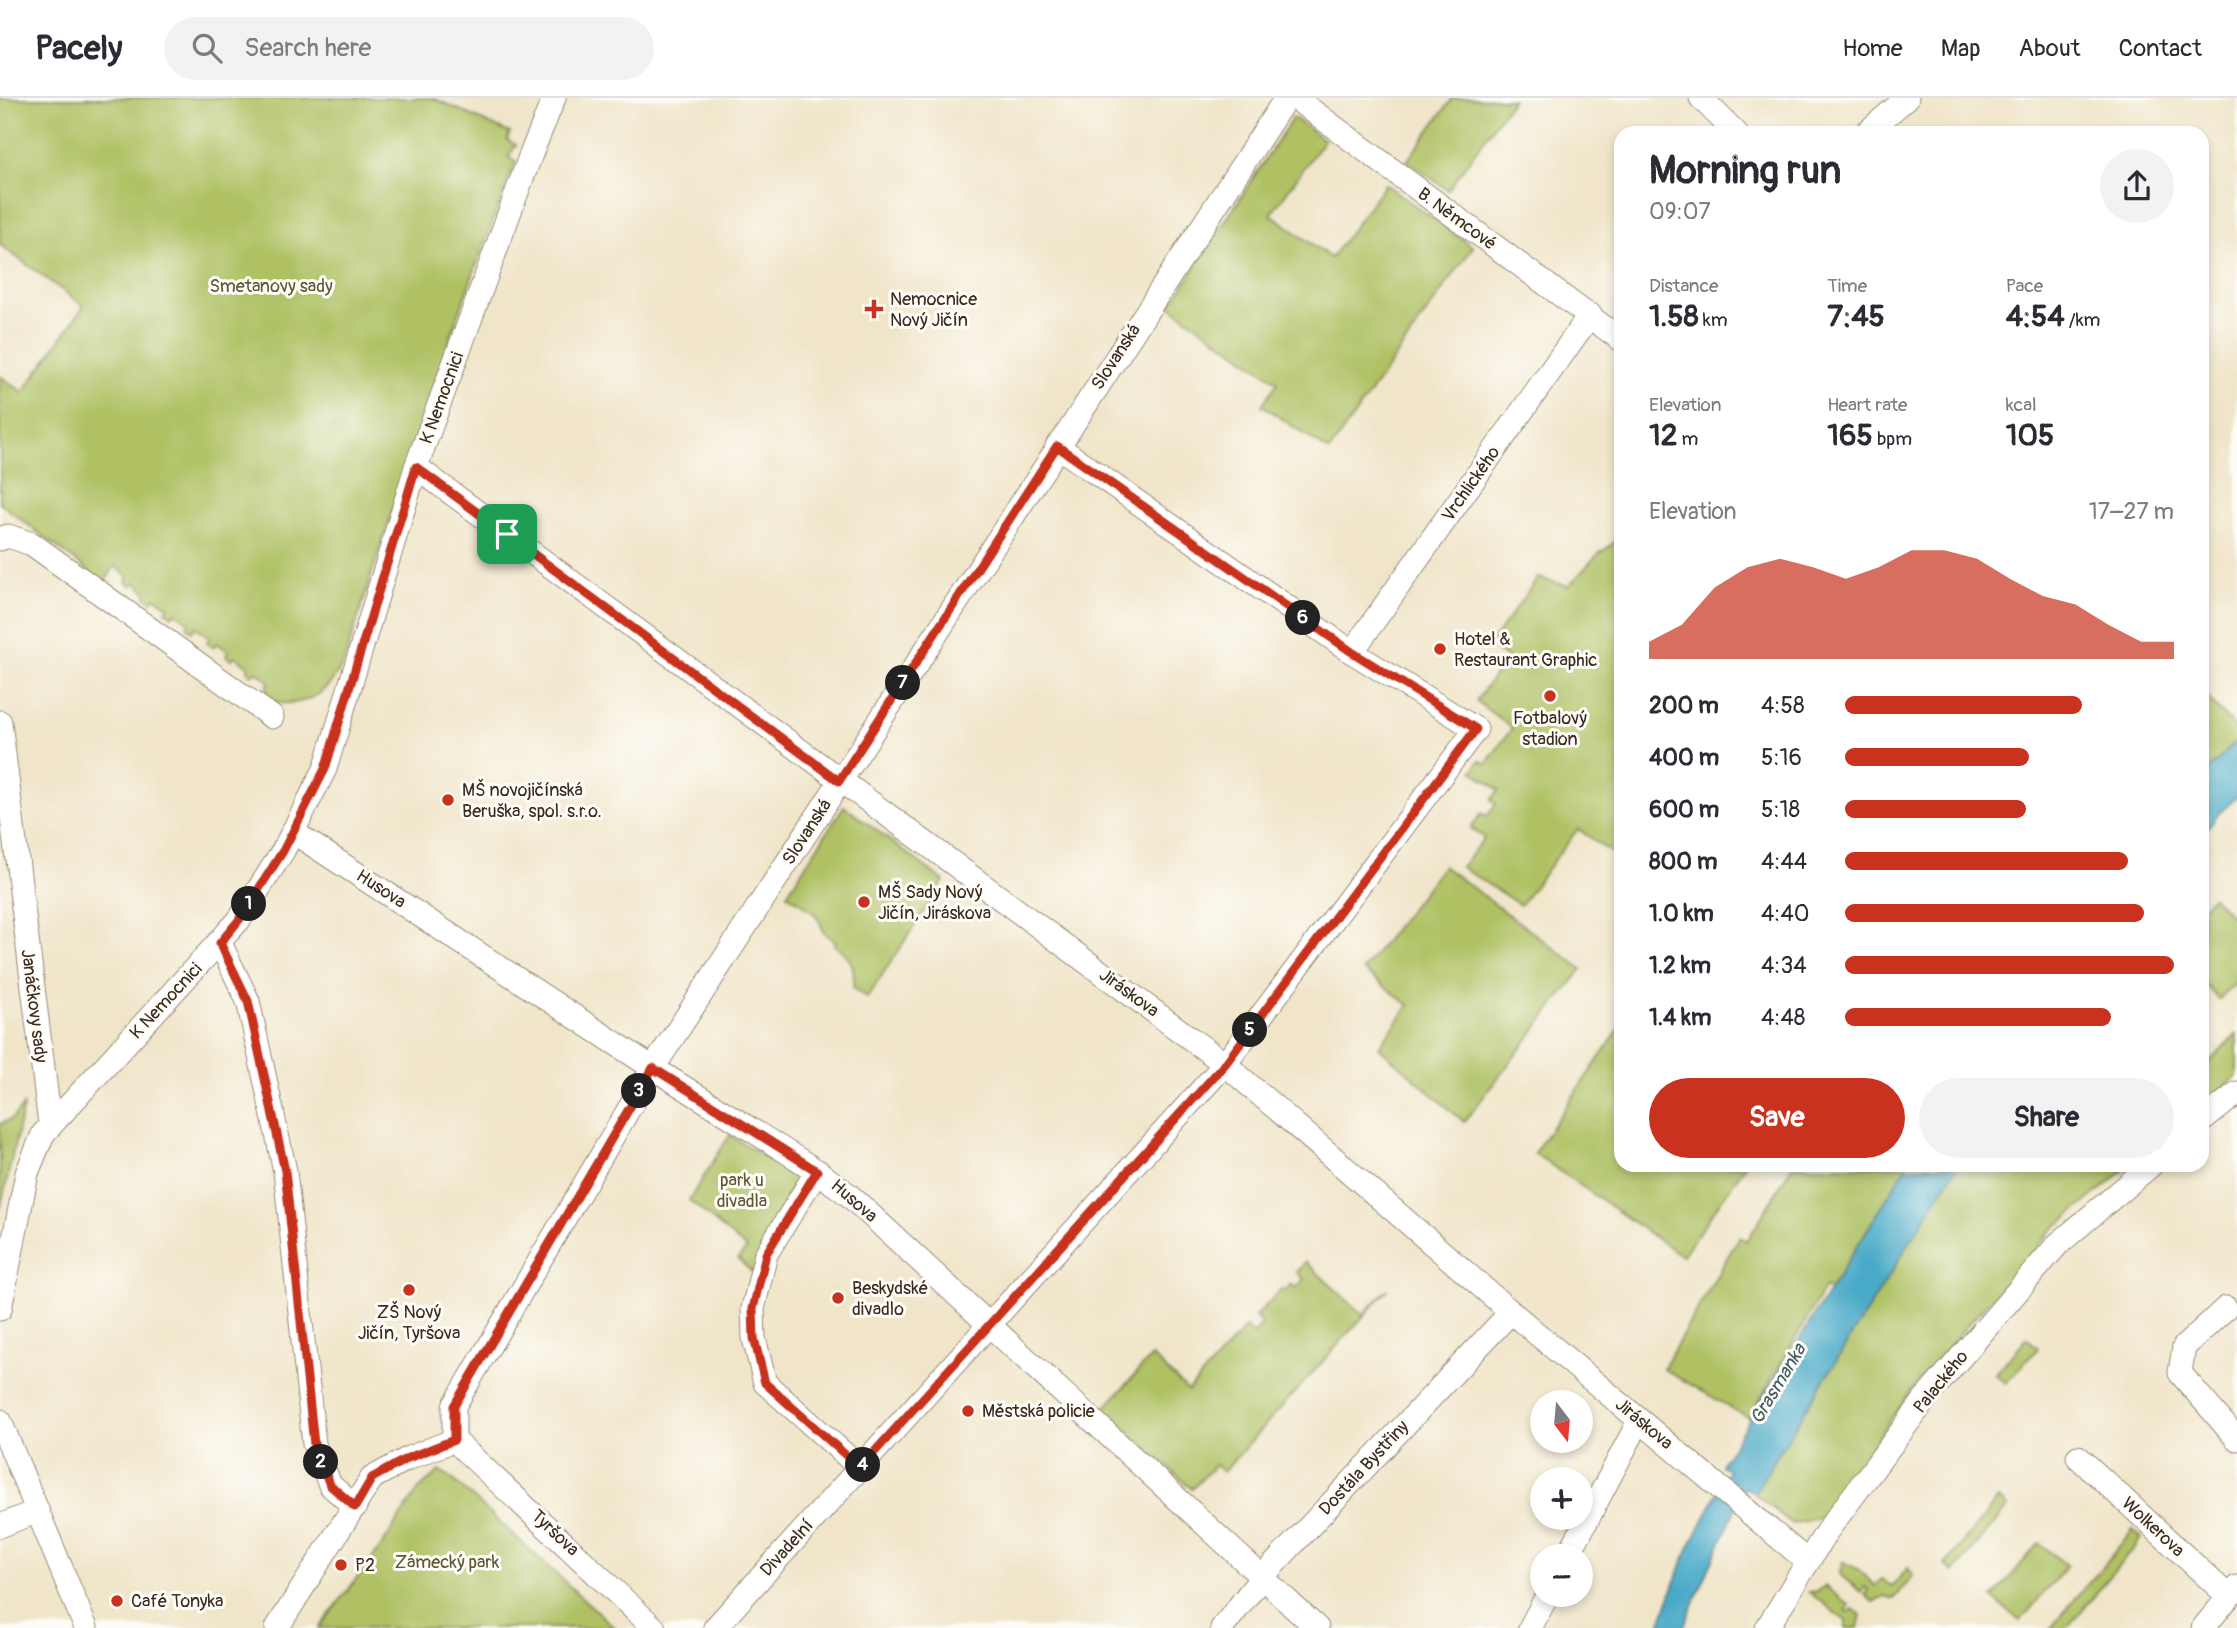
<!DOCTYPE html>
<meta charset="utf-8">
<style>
body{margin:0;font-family:Pangolin,sans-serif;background:#f2f2f3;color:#2b2b33;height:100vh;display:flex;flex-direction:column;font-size:26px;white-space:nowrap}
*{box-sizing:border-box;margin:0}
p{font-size:23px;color:#7c7c81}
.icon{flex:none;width:38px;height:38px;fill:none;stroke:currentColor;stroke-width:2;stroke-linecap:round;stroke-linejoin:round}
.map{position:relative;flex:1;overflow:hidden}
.panel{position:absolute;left:1614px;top:28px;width:595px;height:1046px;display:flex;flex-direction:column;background:#fff;border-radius:21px;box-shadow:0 4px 10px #0003}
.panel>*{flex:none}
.needle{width:46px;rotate:164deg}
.fabs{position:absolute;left:1530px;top:1292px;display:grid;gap:14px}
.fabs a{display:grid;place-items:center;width:63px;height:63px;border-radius:50%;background:#fff;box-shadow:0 4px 10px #0003;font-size:35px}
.pin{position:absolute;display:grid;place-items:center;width:60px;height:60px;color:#fff;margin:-30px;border-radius:14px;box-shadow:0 4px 10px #0006}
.km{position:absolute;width:35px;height:35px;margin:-18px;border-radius:50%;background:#222;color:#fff;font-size:19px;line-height:35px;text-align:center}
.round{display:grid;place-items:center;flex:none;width:74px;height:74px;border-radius:37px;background:#f2f2f3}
.overview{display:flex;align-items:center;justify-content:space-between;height:119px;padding:0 35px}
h1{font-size:38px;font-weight:700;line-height:52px}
.metrics{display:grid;grid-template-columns:repeat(3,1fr);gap:10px;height:119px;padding:7px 35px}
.metrics div{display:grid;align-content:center}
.metrics b{font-size:30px;font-weight:700}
.metrics small{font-size:19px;font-weight:400}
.metrics p{font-size:19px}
.chart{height:196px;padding:14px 35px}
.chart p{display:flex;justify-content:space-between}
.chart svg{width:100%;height:126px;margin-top:7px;fill:#c8321e;opacity:.7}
.action{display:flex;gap:14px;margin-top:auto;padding:14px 35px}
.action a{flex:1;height:80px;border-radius:42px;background:#c8321e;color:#fff;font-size:28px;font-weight:700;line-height:80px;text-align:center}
.action a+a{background:#f2f2f3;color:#2b2b33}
ul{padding:0 35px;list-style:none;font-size:23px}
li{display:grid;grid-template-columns:112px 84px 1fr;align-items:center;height:52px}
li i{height:18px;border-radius:9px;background:#c8321e}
header{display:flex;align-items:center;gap:42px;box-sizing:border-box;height:98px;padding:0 35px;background:#fff;border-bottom:2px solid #e1e1e2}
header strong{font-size:33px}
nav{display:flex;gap:38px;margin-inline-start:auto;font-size:24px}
.search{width:490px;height:63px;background:#f2f2f3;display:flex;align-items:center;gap:18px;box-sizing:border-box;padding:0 24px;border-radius:38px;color:#7c7c81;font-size:26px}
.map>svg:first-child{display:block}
.green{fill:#afc164;stroke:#757641;stroke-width:2}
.water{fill:#49aac8;stroke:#426a73;stroke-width:2}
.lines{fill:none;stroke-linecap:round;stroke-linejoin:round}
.minor-casing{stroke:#968874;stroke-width:25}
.minor{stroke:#fff;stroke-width:23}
.route-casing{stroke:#fff;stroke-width:14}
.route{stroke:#c8321e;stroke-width:9}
.poi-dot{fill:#c8321e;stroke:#fdfcf7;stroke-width:2.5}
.labels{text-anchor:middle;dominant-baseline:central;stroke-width:6;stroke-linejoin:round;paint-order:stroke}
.street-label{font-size:18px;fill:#3b2a1e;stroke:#fdfcf7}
.park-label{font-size:18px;fill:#5e5733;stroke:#fdfcf7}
.poi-label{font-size:18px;fill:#3b2a1e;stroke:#fdfcf7;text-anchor:start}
.water-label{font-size:19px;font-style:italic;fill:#415d62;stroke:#fdfcf7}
</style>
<header>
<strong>Pacely</strong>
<div class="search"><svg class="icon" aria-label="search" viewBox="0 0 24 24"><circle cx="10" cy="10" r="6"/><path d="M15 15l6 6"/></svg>Search here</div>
<nav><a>Home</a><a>Map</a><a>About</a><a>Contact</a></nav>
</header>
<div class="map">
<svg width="2237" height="1530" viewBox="0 0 2237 1530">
<rect width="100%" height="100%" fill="#fdfcf7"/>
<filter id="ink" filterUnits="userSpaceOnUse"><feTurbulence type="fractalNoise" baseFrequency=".0143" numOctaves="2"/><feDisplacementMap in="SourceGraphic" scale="14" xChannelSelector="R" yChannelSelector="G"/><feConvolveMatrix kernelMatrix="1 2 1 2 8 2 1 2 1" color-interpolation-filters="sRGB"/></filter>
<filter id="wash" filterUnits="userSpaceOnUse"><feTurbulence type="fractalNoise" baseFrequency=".00686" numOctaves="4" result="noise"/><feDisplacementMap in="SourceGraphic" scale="28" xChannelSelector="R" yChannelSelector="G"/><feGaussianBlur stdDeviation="1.57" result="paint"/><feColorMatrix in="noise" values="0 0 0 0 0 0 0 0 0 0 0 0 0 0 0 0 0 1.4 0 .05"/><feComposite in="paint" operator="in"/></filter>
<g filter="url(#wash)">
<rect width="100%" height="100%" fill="#f0e5c9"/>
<g class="green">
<path d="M 0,0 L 433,0 L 510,35 L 507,42 L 516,47 L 508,59 L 516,63 C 451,227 397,396 344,564 C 328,595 308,610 272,604 L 266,592 L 269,583 L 256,573 L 252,577 L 247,573 L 249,569 L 235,558 L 231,562 L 226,558 L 228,553 L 217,545 L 213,549 L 207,544 L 210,540 L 196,529 L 192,533 L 187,529 L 189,524 L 175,514 L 172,518 L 166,513 L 169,509 L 155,499 L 152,503 L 146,499 L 147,495 L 135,484 L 132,488 L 126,484 L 128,479 L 115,468 L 104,485 L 0,405 L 0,278 L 23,294 L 84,208 L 0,147 Z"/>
<path d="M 1453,0 L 1513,1 L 1448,92 L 1407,63 Z"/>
<path d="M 1293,19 L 1324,42 L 1271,116 L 1331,160 L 1385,86 L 1473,149 L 1329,353 L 1262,307 L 1278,284 L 1170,208 Z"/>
<path d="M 1620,440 L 1620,761 L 1578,731 L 1520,807 L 1461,769 L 1484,740 L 1471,730 L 1482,715 L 1487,718 L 1496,706 L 1491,702 L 1499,692 L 1473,673 L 1480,662 L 1486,666 L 1512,630 L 1476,603 L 1507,560 L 1489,547 L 1538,480 L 1569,488 L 1595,459 Z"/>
<path d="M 2202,594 L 2237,632 L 2237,643 L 2202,678 Z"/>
<path d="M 844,708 L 944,783 L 867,900 L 853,890 C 856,869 852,859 834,847 L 836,844 L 823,834 C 821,815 802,806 787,796 Z"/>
<path d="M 1443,768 L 1582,871 L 1464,1024 L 1379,949 L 1409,907 L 1363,872 Z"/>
<path d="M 2212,799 L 2237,823 L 2237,884 L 2219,901 L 2202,884 L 2202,810 Z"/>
<path d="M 1620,930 L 1620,1068 L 1745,1068 L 1682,1158 L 1534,1055 Z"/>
<path d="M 2237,936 L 2237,978 L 2202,1007 L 2202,959 L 2208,965 Z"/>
<path d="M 23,1008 L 22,1014 L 0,1112 L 0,1026 L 12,1021 Z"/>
<path d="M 730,1037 L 795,1078 L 797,1088 L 791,1090 C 776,1117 768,1147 755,1177 L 738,1161 L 747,1151 L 689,1102 Z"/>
<path d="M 1792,1068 L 1907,1068 L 1830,1191 L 1825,1189 L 1749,1320 L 1663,1271 L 1739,1139 L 1747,1143 Z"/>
<path d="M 1957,1068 L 2129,1068 L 2052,1132 L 1919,1282 L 1819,1420 L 1792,1426 L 1754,1395 Z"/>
<path d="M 1306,1164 L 1363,1217 L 1388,1191 L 1223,1374 L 1215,1367 L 1192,1391 L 1104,1311 L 1152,1258 L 1188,1293 L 1246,1229 L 1254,1236 L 1262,1226 L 1255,1219 L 1281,1191 L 1285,1193 L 1291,1186 L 1296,1190 L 1304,1182 L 1297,1174 Z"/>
<path d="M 2027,1240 L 2038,1250 L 2006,1285 L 1995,1276 Z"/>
<path d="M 440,1373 L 449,1378 L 615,1530 L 319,1530 L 380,1450 L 419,1391 Z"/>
<path d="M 1998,1401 L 2008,1409 L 1954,1474 L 1945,1467 Z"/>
<path d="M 2133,1432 L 2142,1440 L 2067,1530 L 2051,1530 Z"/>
<path d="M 2039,1445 L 2067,1468 L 2020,1523 L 1993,1500 Z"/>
<path d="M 1843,1464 L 1858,1471 L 1875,1488 L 1882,1481 L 1892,1489 L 1908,1470 L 1913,1478 L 1894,1501 L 1884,1498 L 1873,1504 L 1865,1497 L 1869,1492 L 1865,1489 L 1861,1494 L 1839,1476 Z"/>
<path d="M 1825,1488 L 1849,1507 L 1846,1512 L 1849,1515 L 1853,1511 L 1861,1517 L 1858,1530 L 1846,1530 L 1846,1523 L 1809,1494 L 1818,1493 Z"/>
</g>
<g class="water">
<path d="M 2237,643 L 2237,699 L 2218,716 L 2202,737 L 2202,678 Z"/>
<path d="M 1907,1068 L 1957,1068 L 1754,1395 L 1745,1389 L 1683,1530 L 1659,1530 L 1683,1463 L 1728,1373 L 1721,1367 Z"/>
</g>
</g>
<g filter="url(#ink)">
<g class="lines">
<g class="minor-casing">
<g id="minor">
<path d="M 1295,0 L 1620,241"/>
<path d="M 1701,0 L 1736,35"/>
<path d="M 1866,35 L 1907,0"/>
<path d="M 416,369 L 1225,966 L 1511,1214 L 1808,1464"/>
<path d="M 0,441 L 8,438 L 32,446 L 272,619"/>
<path d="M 1352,554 L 1590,217"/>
<path d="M 0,624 L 50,1026"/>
<path d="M 293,734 L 653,970 L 817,1073 L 850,1098 L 1317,1530"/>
<path d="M 220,845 L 248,903 L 285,1073 L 314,1346 L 330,1387 L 355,1409"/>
<path d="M 2202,1023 L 2237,995"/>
<path d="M 817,1073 L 766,1156 L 753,1211 L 754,1240 L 765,1285 L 860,1370"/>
<path d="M 2226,1210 L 2184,1249 L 2180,1275 L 2237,1341"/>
<path d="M 0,1211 L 27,1075 L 43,1036 L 239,822 L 283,753 L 325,671 L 416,369 L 531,56 L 554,0"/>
<path d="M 0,1323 L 86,1530"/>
<path d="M 454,1342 L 454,1308 L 653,970 L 1286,0"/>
<path d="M 454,1342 L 654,1530"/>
<path d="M 2078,1359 L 2229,1499"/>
<path d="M 0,1428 L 37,1413"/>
<path d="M 1568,1458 L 1639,1323"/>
<path d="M 277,1530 L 372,1380 L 409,1360 L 454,1342"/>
<path d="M 715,1530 L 1225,966 L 1476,631 L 1352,554 L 1057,348"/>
<path d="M 1222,1530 L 1262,1479 L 1511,1214"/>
<path d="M 1530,1530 L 1548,1496"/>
<path d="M 1767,1530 L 1827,1433 L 1930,1295 L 2057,1147 L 2150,1068"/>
<path d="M 2203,1530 L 2237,1489"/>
</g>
</g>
<use href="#minor" class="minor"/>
</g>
</g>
<g class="lines" filter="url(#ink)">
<g class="route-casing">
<path id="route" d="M 1057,348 L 1352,554 L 1476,631 L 1225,966 L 860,1370 L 765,1285 L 754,1240 L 753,1211 L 766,1156 L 817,1073 L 653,970 L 454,1308 L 454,1342 L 408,1360 L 372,1380 L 355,1409 L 330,1387 L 314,1346 L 285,1073 L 248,903 L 220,845 L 239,822 L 283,753 L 325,671 L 416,369 L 839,683 Z"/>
</g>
<use href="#route" class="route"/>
</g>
<g class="poi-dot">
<path d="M870.5 200.5h7v7h7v7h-7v7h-7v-7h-7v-7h7z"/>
<circle cx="1440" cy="551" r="7"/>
<circle cx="1550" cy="598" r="7"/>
<circle cx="448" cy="702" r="7"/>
<circle cx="864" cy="804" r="7"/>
<circle cx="409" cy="1192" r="7"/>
<circle cx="838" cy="1200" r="7"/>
<circle cx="968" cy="1313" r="7"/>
<circle cx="341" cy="1467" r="7"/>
<circle cx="117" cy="1503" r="7"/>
</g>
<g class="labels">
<g class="street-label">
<text transform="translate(1457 121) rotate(36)">B. Němcové</text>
<text transform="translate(1116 259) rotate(-57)">Slovanská</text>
<text transform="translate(442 300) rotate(-70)">K Nemocnici</text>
<text transform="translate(1471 386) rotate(-55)">Vrchlického</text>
<text transform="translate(807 734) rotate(-57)">Slovanská</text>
<text transform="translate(381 791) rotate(33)">Husova</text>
<text transform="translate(1129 895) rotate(36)">Jiráskova</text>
<text transform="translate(166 903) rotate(-47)">K Nemocnici</text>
<text transform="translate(34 908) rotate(83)">Janáčkovy sady</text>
<text transform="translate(854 1103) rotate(41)">Husova</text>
<text transform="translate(1941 1284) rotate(-51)">Palackého</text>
<text transform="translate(1644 1326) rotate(40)">Jiráskova</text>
<text transform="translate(1364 1370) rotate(-47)">Dostála Bystřiny</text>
<text transform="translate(2153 1429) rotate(43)">Wolkerova</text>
<text transform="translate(555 1435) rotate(43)">Tyršova</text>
<text transform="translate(787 1450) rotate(-48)">Divadelní</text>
</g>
<g class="park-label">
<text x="271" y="188">Smetanovy sady</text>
<text x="742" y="1082">park u<tspan x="742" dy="21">divadla</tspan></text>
<text x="447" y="1464">Zámecký park</text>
</g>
<g class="poi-label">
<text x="890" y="201">Nemocnice<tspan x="890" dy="21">Nový Jičín</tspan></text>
<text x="1454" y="541">Hotel &amp;<tspan x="1454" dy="21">Restaurant Graphic</tspan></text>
<text x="1550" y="620" text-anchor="middle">Fotbalový<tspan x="1550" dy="21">stadion</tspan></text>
<text x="462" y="692">MŠ novojičínská<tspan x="462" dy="21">Beruška, spol. s.r.o.</tspan></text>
<text x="878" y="794">MŠ Sady Nový<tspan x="878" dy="21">Jičín, Jiráskova</tspan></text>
<text x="852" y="1190">Beskydské<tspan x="852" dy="21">divadlo</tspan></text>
<text x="409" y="1214" text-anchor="middle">ZŠ Nový<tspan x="409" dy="21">Jičín, Tyršova</tspan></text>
<text x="982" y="1313">Městská policie</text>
<text x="355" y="1467">P2</text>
<text x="131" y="1503">Café Tonyka</text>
</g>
<g class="water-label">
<text transform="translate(1778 1286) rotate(-59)">Grasmanka</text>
</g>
</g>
</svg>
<div class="fabs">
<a><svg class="needle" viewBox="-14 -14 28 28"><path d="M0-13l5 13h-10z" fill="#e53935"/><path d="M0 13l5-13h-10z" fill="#7c7c81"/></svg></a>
<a>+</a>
<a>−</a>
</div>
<div class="pin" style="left:507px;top:436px;background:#1e9e55"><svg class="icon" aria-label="arrive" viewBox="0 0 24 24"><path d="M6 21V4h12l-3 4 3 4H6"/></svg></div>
<b class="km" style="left:249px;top:806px">1</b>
<b class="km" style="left:321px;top:1364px">2</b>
<b class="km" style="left:639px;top:993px">3</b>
<b class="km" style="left:863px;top:1367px">4</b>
<b class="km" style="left:1250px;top:932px">5</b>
<b class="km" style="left:1303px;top:520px">6</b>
<b class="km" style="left:903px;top:585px">7</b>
<section class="panel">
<div class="overview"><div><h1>Morning run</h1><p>09:07</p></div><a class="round"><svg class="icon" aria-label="share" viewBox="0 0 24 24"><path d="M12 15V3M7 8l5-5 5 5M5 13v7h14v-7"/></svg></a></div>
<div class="metrics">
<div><p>Distance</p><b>1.58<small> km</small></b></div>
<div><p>Time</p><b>7:45</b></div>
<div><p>Pace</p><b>4:54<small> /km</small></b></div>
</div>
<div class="metrics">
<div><p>Elevation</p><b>12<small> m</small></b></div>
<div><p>Heart rate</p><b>165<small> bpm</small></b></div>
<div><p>kcal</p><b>105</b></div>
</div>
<div class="chart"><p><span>Elevation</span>17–27 m</p>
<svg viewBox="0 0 160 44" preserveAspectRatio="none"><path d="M0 44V38L10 32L20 19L30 12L40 9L50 12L60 16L70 12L80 6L90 6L100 9L110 16L120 22L130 25L140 32L150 38L160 38V44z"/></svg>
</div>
<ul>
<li><b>200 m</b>4:58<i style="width:72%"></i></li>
<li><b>400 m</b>5:16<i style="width:56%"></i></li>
<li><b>600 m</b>5:18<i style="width:55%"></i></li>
<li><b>800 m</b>4:44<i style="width:86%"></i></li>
<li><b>1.0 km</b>4:40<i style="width:91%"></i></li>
<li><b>1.2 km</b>4:34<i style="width:100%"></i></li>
<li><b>1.4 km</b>4:48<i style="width:81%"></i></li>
</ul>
<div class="action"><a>Save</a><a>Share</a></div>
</section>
</div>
